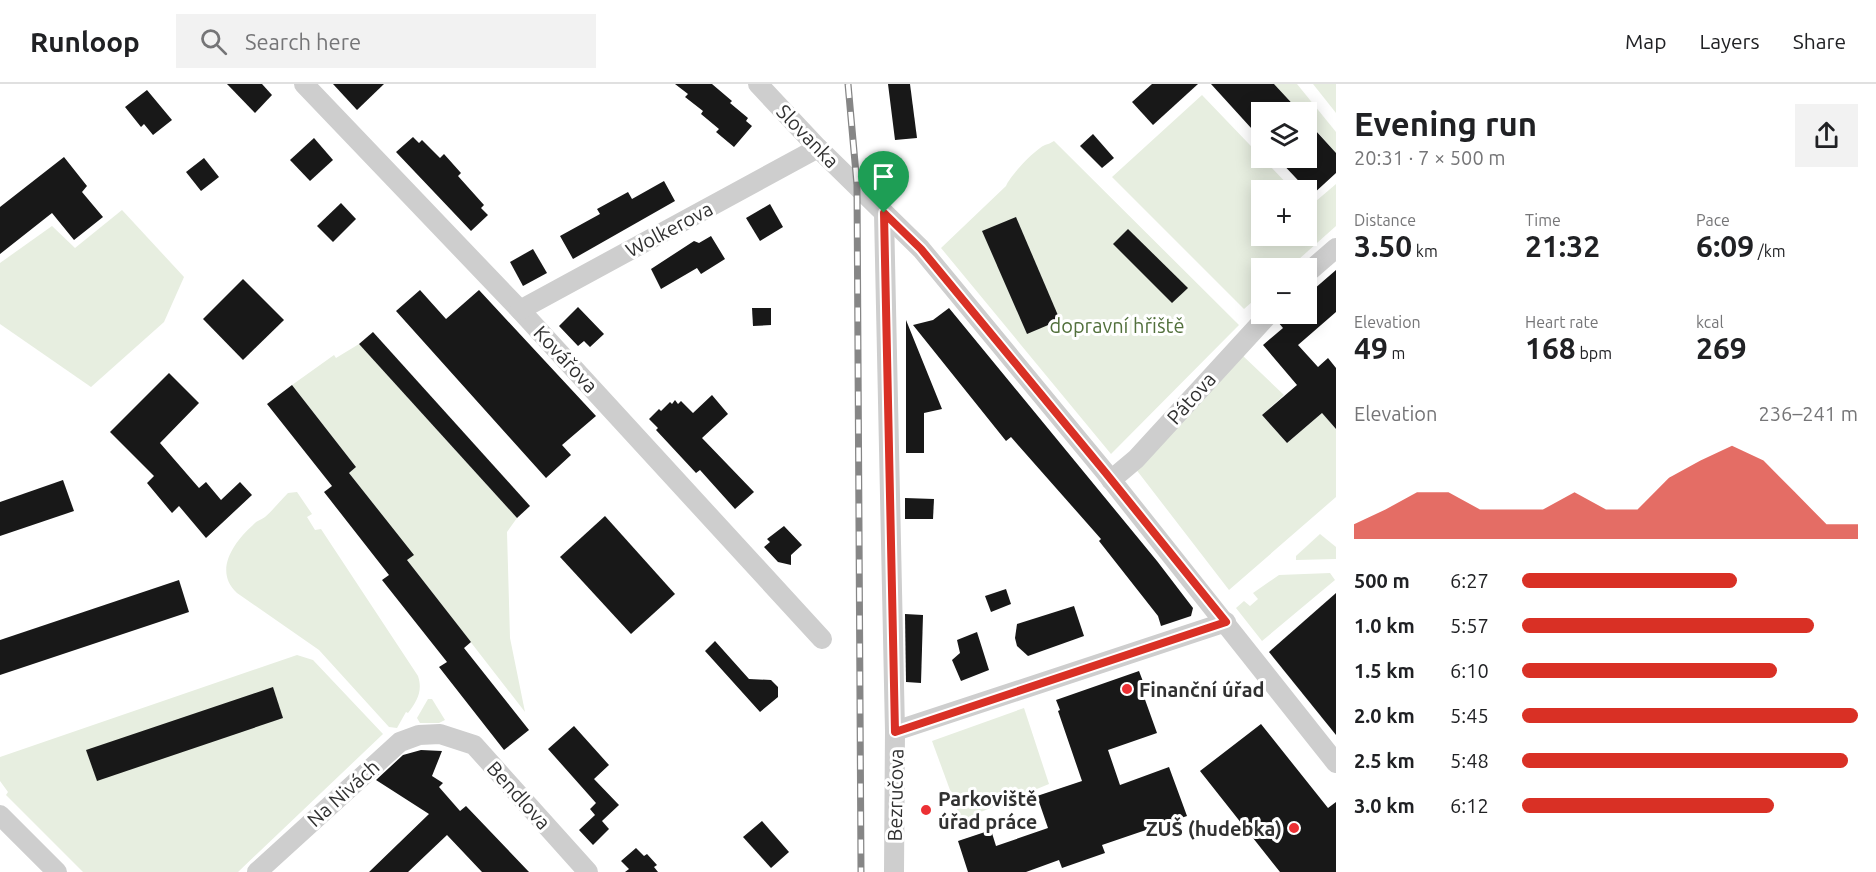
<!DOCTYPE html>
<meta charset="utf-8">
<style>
body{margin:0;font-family:Ubuntu,sans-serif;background:#f2f2f2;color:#202124;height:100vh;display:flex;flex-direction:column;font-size:22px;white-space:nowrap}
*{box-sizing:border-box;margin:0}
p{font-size:20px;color:#757577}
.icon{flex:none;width:33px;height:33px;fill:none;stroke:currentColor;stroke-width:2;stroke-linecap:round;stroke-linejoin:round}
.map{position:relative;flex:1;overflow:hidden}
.details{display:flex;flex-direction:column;background:#fff;width:540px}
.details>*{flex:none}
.fabs{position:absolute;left:1251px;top:18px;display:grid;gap:12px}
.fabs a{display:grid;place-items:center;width:66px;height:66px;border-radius:0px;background:#fff;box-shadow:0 3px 15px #0003;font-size:30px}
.pin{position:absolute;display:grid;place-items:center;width:51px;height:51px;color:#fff;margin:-62px -26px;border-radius:50% 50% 50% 0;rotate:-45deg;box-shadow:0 0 6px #0007}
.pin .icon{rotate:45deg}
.round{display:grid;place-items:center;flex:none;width:63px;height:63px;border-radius:0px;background:#f2f2f2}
.head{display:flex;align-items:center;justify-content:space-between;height:102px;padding:0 18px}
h1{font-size:33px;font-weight:700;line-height:45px}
.stats{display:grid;grid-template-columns:repeat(3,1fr);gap:9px;height:102px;padding:6px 18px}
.stats div{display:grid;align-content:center}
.stats b{font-size:30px;font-weight:700}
.stats small{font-size:16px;font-weight:400}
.stats p{font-size:16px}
.chart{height:168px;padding:12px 18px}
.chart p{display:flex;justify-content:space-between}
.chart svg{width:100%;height:108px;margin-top:6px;fill:#d93025;opacity:.7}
ul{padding:0 18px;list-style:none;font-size:20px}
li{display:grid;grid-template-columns:96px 72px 1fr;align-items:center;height:45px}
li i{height:15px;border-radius:8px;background:#d93025}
header{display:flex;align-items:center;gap:36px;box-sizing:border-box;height:84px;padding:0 30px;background:#fff;border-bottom:2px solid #e0e0e0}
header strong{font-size:28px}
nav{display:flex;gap:33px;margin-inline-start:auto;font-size:21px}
.search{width:420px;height:54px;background:#f2f2f2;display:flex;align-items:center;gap:15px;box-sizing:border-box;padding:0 21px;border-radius:0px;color:#757577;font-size:22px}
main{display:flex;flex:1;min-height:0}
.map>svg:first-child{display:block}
.green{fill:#e7eee0}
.building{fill:#181818}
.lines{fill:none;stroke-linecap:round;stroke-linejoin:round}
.minor{stroke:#cecece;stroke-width:20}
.rail-casing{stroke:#868686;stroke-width:7}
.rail{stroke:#fff;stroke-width:4.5;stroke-dasharray:14;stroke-linecap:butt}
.route-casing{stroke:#fff;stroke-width:12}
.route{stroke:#d93025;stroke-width:8}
.poi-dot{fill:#ec3034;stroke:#fff;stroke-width:2}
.labels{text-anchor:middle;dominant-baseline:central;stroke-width:6;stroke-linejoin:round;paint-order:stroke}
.street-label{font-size:20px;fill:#313131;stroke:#fff}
.park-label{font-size:20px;fill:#52703c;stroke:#fff}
.poi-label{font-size:20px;font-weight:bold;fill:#313131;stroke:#fff;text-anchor:start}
</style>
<header>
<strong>Runloop</strong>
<div class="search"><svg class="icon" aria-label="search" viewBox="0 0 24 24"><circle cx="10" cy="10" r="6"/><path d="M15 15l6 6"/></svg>Search here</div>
<nav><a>Map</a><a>Layers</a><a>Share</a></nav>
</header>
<main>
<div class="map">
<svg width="1336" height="788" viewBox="0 0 1336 788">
<rect width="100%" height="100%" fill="#fff"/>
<g class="green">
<path d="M 1274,0 L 1297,0 L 1336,48 L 1336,69 L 1307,36 L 1306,28 L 1300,28 Z"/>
<path d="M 1313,0 L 1336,0 L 1336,29 Z"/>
<path d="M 1202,11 L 1293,106 L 1262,106 L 1262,152 L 1306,152 L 1307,121 L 1309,123 L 1336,100 L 1336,142 L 1289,184 L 1262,184 L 1261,210 L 1244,225 L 1112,93 Z"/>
<path d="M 1054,57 L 1239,241 L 1111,370 L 941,164 L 1006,102 C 1010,92 1034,66 1045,61 C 1048,60 1051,59 1054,57 Z"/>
<path d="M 122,126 L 184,193 L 164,238 L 91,303 L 0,240 L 0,179 L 52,142 L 75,164 Z"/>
<path d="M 359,260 L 517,434 L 507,448 L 510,554 L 525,628 L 407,476 L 413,471 L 349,389 L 356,383 L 292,301 L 334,271 L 336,274 Z"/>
<path d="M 1241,270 L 1284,311 L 1262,331 L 1287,359 L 1322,329 L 1336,345 L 1336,413 L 1229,506 L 1135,384 Z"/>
<path d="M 297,408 L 312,430 L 307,433 L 315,446 L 321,445 L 418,592 C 423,607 417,617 408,629 L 406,628 L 397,644 L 389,643 L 319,566 L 237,509 C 213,487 234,458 253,441 C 256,437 261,436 265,433 C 273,426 280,417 288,409 Z"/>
<path d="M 1320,450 L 1336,463 L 1336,475 L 1296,476 L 1296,472 Z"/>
<path d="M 1330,489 L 1335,496 L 1262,557 L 1236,524 L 1244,517 L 1250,522 L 1258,515 L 1253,509 L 1279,491 Z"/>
<path d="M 297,571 L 313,576 L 383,650 L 238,788 L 83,788 L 6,711 L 8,708 L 0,697 L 0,673 Z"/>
<path d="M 428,615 L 432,615 L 445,636 L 439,639 L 420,639 L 417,634 Z"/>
<path d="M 1024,624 L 1049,700 L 961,736 L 932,657 Z"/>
</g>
<g class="building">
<path d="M 227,0 L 262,0 L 272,11 L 255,29 Z"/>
<path d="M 333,0 L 384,0 L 357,26 Z"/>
<path d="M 675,0 L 712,0 L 732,17 L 730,19 L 748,34 L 746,37 L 752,42 L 734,63 L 716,48 L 719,45 L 701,30 L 703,27 L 685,13 L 688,10 Z"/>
<path d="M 888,0 L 910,0 L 917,54 L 895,56 Z"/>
<path d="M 1152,0 L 1198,0 L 1153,41 L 1132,18 Z"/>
<path d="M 1211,0 L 1274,0 L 1300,28 L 1262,28 L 1262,56 Z"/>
<path d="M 147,6 L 172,36 L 153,51 L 144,40 L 141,43 L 125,23 Z"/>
<path d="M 1306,36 L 1336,69 L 1336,89 L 1312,111 L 1277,74 L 1306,74 Z"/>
<path d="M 1093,50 L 1114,74 L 1102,84 L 1080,62 Z"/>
<path d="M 413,53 L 419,59 L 422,56 L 440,74 L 444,70 L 461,89 L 458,92 L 484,121 L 481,124 L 488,131 L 471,147 L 396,68 Z"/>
<path d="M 314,54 L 333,76 L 310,97 L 290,76 Z"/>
<path d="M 64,73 L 87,102 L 82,108 L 103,133 L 74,156 L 52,129 L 0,170 L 0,123 Z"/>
<path d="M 204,74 L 219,93 L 201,107 L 186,88 Z"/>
<path d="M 664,97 L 675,117 L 573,175 L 560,152 L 600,130 L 597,125 L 628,108 L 632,115 Z"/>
<path d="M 341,119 L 356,135 L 333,158 L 317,142 Z"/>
<path d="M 770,120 L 783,143 L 760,157 L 746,134 Z"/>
<path d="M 1016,133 L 1060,236 L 1027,250 L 982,147 Z"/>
<path d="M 1128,145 L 1188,204 L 1172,219 L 1113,160 Z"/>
<path d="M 711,152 L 725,175 L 701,190 L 697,184 L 661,205 L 651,185 L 694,157 L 699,159 Z"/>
<path d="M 533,165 L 547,189 L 523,202 L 510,178 Z"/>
<path d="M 1336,186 L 1336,228 L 1298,261 L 1318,283 L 1328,274 L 1336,284 L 1336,345 L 1322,329 L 1287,359 L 1262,331 L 1297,301 L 1263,261 L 1283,244 L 1278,238 L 1287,230 L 1306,230 L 1306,212 Z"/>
<path d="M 243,195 L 284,236 L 243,276 L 203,235 Z"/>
<path d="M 420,206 L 446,235 L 479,206 L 596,332 L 562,361 L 571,371 L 546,394 L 396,227 Z"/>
<path d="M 578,223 L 604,250 L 590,263 L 584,257 L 578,262 L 559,242 Z"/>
<path d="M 752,224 L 771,224 L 771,241 L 753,242 Z"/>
<path d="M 949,224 L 1157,477 L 1193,524 L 1191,532 L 1161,542 L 1158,532 L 1099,457 L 1101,455 L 1011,353 L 1006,357 L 913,241 L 933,236 Z"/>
<path d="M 906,236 L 942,325 L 924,329 L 924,369 L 906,369 Z"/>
<path d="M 373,248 L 530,422 L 517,434 L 359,260 Z"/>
<path d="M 169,289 L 199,319 L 160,359 L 199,404 L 206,398 L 221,416 L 240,398 L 252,411 L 206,454 L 179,422 L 172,429 L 147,399 L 154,392 L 110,348 Z"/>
<path d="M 292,301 L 356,383 L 349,389 L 414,471 L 407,476 L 471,558 L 464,564 L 529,646 L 504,666 L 439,583 L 447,578 L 382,496 L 389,491 L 324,408 L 332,402 L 267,320 Z"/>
<path d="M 712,311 L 728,330 L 702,354 L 754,408 L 735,425 L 700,386 L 696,389 L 656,346 L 658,344 L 649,335 L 659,325 L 661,327 L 670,318 L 672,320 L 675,316 L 678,320 L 681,317 L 693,329 Z"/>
<path d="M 63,396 L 74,427 L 0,452 L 0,418 Z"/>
<path d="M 905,414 L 934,415 L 933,435 L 905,435 Z"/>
<path d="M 605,432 L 675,510 L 631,550 L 560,473 Z"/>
<path d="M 784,442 L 802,461 L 791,471 L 791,481 L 778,478 L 764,463 L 770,458 L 767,455 Z"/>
<path d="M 179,496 L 189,528 L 0,591 L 0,556 Z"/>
<path d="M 1006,505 L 1011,520 L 991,528 L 985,512 Z"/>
<path d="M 1336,509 L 1336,651 L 1269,568 Z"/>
<path d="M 1074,522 L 1084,552 L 1028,572 L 1017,562 L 1015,554 L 1017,540 Z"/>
<path d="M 905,530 L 923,531 L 921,599 L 906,598 Z"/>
<path d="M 977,548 L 989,586 L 961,597 L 952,576 L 960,569 L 957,556 Z"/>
<path d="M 715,557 L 749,595 L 771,596 L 778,603 L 778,613 L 760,628 L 705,567 Z"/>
<path d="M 1139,587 L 1147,608 L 1143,610 L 1157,649 L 1108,666 L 1120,701 L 1169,683 L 1187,732 L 1102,761 L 1105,769 L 1062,784 L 1059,776 L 1026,788 L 968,788 L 958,757 L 991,746 L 996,762 L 1048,744 L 1037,712 L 1082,697 L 1058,627 L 1060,626 L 1056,616 Z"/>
<path d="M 273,603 L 283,634 L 97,697 L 86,666 Z"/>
<path d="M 1261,640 L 1328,724 L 1336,718 L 1336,788 L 1280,788 L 1200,687 Z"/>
<path d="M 574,642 L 609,681 L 594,695 L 619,721 L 602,737 L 609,745 L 593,761 L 579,746 L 595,731 L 590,725 L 596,719 L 548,665 Z"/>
<path d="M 421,666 L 442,667 L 432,692 L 443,699 L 439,703 L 460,727 L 466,722 L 529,788 L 482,788 L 447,751 L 408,788 L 369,788 L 429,730 L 376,696 L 403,671 Z"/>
<path d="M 762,737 L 789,768 L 771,784 L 743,753 Z"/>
<path d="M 636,764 L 644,772 L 647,770 L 657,781 L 654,783 L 658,788 L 625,788 L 629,785 L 621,777 Z"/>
</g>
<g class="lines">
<g class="minor">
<path d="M 304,0 L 520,226 L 822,555"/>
<path d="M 758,0 L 818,64 L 921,165 L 1105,388 L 1336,679"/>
<path d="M 884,129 L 895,647 L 894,788"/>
<path d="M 1306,190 L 1336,164"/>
<path d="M 520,226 L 818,64"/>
<path d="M 1111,396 L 1136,375 L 1269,230"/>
<path d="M 895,647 L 1226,538"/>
<path d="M 0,731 L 57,788"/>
<path d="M 257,788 L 400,658 L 419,651 L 440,650 L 474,661 L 588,788"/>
</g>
<g class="rail-casing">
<path id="rail" d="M 848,0 L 857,101 L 861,788"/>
</g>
<use href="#rail" class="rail"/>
</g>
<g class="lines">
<g class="route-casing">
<path id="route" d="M 884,129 L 921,165 L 1105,388 L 1226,538 L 895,648 Z"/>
</g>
<use href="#route" class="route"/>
</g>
<g class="poi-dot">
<circle cx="1127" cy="605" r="6"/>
<circle cx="926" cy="726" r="6"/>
<circle cx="1294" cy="744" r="6"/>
</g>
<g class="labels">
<g class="street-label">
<text transform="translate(808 52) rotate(46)">Slovanka</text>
<text transform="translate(669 145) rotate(-28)">Wolkerova</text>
<text transform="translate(566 275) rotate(47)">Kovářova</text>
<text transform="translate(1191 314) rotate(-48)">Pátova</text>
<text transform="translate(343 709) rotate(-42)">Na Nivách</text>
<text transform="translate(519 711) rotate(48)">Bendlova</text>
<text transform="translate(895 711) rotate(-89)">Bezručova</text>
</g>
<g class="park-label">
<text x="1117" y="241">dopravní hřiště</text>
</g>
<g class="poi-label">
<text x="1139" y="605">Finanční úřad</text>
<text x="938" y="714">Parkoviště<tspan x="938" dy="23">úřad práce</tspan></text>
<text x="1282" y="744" text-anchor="end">ZUŠ (hudebka)</text>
</g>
</g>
</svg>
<div class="fabs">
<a><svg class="icon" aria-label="layers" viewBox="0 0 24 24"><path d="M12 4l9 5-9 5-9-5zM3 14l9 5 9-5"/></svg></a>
<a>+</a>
<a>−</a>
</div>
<div class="pin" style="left:884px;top:129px;background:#1e9e55"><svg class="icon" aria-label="arrive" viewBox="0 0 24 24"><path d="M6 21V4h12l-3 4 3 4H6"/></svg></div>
</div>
<section class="details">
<div class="head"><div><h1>Evening run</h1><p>20:31 · 7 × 500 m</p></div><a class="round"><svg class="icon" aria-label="share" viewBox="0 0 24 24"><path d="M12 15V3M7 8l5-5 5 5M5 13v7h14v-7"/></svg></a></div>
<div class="stats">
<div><p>Distance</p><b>3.50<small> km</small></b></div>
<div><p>Time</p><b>21:32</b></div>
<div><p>Pace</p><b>6:09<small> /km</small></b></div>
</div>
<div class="stats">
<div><p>Elevation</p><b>49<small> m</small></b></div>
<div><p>Heart rate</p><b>168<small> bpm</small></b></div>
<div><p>kcal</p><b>269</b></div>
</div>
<div class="chart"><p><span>Elevation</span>236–241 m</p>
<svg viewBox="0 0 160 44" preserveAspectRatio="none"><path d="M0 44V38L10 32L20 25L30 25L40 32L50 32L60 32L70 25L80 32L90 32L100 19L110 12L120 6L130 12L140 25L150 38L160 38V44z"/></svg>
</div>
<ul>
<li><b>500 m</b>6:27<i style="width:64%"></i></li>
<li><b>1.0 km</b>5:57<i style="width:87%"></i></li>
<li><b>1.5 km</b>6:10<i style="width:76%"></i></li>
<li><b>2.0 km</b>5:45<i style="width:100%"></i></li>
<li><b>2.5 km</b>5:48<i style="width:97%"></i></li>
<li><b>3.0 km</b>6:12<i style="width:75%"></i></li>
</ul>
</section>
</main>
